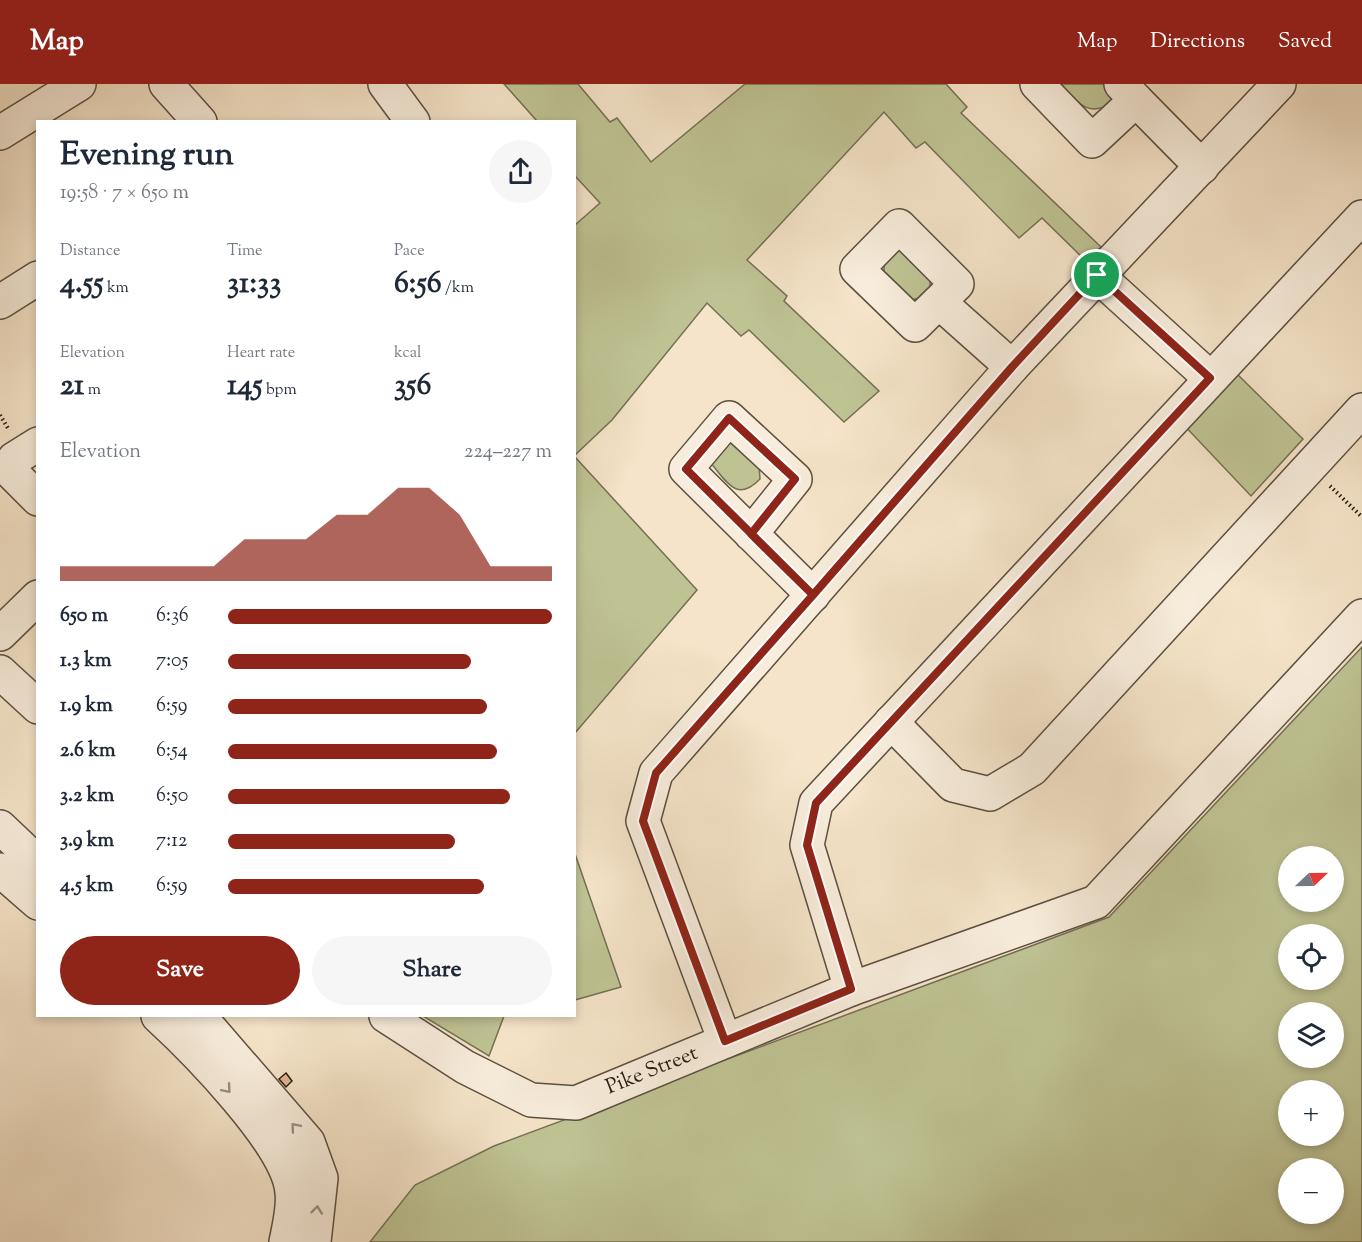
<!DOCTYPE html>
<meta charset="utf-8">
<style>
body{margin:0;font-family:"Sorts Mill Goudy",serif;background:#f6f6f7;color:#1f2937;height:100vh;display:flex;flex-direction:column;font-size:22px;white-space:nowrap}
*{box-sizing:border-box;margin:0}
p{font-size:20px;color:#747a83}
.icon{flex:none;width:33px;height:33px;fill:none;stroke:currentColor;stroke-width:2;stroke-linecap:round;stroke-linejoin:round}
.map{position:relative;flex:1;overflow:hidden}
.panel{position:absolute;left:36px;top:36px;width:540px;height:897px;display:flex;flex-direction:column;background:#fff;border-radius:0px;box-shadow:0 3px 9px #0003}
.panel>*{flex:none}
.needle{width:39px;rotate:68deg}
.fabs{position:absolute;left:1278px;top:762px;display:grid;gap:12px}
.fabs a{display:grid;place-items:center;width:66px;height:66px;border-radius:50%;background:#fff;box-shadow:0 3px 9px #0003;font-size:30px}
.pin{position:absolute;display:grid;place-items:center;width:51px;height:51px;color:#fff;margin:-26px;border:3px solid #fff;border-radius:50%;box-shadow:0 2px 6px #0007}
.round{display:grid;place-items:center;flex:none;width:63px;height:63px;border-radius:32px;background:#f6f6f7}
.overview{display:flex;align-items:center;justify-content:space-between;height:102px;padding:0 24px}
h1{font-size:33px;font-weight:700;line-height:45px}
.figures{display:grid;grid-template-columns:repeat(3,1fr);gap:9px;height:102px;padding:6px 24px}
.figures div{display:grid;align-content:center}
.figures b{font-size:30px;font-weight:700}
.figures small{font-size:16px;font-weight:400}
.figures p{font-size:16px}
.chart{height:168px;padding:12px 24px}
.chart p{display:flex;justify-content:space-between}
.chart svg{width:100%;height:108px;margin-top:6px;fill:#8f2418;opacity:.7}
.button{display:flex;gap:12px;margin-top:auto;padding:12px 24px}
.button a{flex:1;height:69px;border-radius:36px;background:#8f2418;color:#fff;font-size:24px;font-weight:700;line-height:69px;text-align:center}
.button a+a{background:#f6f6f7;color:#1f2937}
ul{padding:0 24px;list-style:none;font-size:20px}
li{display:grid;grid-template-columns:96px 72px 1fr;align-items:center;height:45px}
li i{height:15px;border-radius:8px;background:#8f2418}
header{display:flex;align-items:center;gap:36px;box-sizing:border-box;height:84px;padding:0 30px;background:#8f2418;color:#fff}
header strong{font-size:28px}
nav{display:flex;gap:33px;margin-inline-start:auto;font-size:21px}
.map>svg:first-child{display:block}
.green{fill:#bfc394;stroke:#747054;stroke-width:1.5;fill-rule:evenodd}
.building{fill:#e5b496;stroke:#291d14;stroke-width:1.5}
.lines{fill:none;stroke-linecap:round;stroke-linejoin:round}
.minor-casing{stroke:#5c4f41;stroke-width:36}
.path{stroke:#291d14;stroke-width:4;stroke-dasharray:1.5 3;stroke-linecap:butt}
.minor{stroke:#f8eddc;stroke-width:33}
.oneway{stroke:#9b8f82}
.route-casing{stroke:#fff;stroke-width:12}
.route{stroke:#8f2418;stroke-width:8}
.labels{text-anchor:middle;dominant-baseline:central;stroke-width:4.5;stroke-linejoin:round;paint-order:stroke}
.street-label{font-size:21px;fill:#291d14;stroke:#f8eddc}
</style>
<header>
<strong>Map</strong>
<nav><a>Map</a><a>Directions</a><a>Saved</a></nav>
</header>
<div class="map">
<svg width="1362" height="1158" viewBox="0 0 1362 1158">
<rect width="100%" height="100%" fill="#f5e4c9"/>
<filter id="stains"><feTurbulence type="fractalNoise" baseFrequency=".00333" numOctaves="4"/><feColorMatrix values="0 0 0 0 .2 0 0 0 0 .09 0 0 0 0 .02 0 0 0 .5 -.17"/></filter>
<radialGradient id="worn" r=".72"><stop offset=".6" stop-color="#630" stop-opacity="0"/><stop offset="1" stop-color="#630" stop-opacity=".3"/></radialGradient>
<g class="green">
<path d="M 504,0 L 578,0 L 610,38 L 617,34 L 651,78 L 745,0 L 946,0 L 967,23 L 961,29 L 1101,163 L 1086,177 L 1042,134 L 1019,154 L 925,58 L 916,64 L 884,28 L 747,176 L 787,212 L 784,217 L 879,307 L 844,338 L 749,246 L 741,252 L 707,219 L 612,336 L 575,371 L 575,141 L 600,119 L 575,92 L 574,38 L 537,37 Z"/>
<path d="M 1061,0 L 1110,0 L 1112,18 C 1088,35 1077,18 1061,0 Z"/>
<path d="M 901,165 C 911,175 938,192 928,207 C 924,213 918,215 911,216 L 884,188 L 884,177 L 890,168 Z"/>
<path d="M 1231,284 L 1303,355 L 1251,412 L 1181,338 Z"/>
<path d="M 729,358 L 735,358 L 759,381 L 760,395 C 736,420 726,396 709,377 Z"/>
<path d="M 575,373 L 697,506 L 575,649 Z"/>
<path d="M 1362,563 L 1362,1158 L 370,1158 L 415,1101 L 494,1062 L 1109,833 ZM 1288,772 L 1334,772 L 1334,818 L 1288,818 ZM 1288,850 L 1334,850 L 1334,896 L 1288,896 ZM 1288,928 L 1334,928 L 1334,974 L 1288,974 ZM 1288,1006 L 1334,1006 L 1334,1052 L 1288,1052 ZM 1288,1084 L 1334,1084 L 1334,1130 L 1288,1130 Z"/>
<path d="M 574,767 L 621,903 L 575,916 L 574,916 Z"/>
<path d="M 423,932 L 504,932 L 489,972 Z"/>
</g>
<path class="building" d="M 286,989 L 292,997 L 286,1003 L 279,995 Z"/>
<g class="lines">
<g class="minor-casing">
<g id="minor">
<path d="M 166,0 L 200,38"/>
<path d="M 385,0 L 413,38"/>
<path d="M 1037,0 L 1092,57 L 1136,16 L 1121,0"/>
<path d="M 1136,16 L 1202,83"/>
<path d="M 0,49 L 79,0"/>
<path d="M 899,142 L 957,200 L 915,241 L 857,185 Z"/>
<path d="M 1097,191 L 1210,294"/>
<path d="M 0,218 L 38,194"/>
<path d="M 939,218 L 1012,283"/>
<path d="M 38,360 L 14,375 L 9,386 L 38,415"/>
<path d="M 751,450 L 795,395 L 729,334 L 686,385 L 813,511"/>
<path d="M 0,550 L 38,513"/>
<path d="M 0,588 L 38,623"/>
<path d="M 891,638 L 953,701 L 990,710 L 1032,685 L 1362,326"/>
<path d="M 0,743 L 38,779"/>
<path d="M 0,786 L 38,819"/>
<path d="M 851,905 L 807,761 L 816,719 L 1362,133"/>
<path d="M 158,932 C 194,965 288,1060 292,1108 C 294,1124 289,1143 286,1158"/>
<path d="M 199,932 L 308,1058 L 321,1094 L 314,1158"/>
<path d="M 386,932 L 465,983 L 531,1016 L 576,1019 L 851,905 L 1096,818 L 1362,532"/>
<path d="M 725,957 L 643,737 L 656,689 L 1012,283 L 1279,0"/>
</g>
</g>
<g class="path">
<path d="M 0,331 L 9,346"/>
<path d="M 1330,402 L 1362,433"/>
</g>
<use href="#minor" class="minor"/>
</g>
<defs><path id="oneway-chevron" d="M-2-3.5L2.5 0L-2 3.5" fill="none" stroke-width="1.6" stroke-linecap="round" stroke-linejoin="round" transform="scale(1.5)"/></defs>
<g class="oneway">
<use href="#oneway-chevron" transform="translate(227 1005) rotate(49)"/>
<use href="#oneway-chevron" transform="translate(295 1043) rotate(-130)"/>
<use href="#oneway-chevron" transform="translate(317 1126) rotate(-84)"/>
</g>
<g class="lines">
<g class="route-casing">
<path id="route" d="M 1097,191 L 1012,283 L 813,511 L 686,385 L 729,334 L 795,395 L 751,450 L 813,511 L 656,689 L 643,737 L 725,957 L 851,905 L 807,761 L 816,719 L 1210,294 L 1097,191"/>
</g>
<use href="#route" class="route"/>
</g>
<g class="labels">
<g class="street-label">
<text transform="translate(652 987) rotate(-22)">Pike Street</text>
</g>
</g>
<rect width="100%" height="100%" filter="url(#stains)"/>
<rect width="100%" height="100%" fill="url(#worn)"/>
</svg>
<div class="fabs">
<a><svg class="needle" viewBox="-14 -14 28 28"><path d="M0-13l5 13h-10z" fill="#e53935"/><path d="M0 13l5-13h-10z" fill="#747a83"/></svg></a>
<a><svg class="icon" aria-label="locate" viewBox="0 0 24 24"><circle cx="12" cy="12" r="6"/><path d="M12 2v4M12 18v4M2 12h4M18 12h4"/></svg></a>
<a><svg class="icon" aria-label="layers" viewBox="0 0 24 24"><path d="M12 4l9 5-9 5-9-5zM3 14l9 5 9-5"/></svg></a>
<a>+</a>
<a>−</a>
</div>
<div class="pin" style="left:1097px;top:191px;background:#1e9e55"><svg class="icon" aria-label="arrive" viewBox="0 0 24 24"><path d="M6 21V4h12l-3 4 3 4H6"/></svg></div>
<section class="panel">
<div class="overview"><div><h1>Evening run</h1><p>19:58 · 7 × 650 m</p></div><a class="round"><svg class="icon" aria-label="share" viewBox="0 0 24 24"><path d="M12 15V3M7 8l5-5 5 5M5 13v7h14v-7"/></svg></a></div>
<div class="figures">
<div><p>Distance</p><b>4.55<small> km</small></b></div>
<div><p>Time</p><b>31:33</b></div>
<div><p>Pace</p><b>6:56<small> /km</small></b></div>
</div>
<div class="figures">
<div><p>Elevation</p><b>21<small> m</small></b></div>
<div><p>Heart rate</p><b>145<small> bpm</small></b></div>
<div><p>kcal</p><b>356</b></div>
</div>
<div class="chart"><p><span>Elevation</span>224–227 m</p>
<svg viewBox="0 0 160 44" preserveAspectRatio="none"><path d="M0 44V38L10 38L20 38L30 38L40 38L50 38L60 27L70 27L80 27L90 17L100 17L110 6L120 6L130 17L140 38L150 38L160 38V44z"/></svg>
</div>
<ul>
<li><b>650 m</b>6:36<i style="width:100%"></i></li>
<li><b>1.3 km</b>7:05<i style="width:75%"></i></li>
<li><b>1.9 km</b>6:59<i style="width:80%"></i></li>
<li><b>2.6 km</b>6:54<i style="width:83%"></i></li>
<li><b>3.2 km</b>6:50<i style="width:87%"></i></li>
<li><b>3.9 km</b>7:12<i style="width:70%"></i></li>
<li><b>4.5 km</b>6:59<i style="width:79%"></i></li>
</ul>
<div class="button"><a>Save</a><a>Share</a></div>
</section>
</div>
